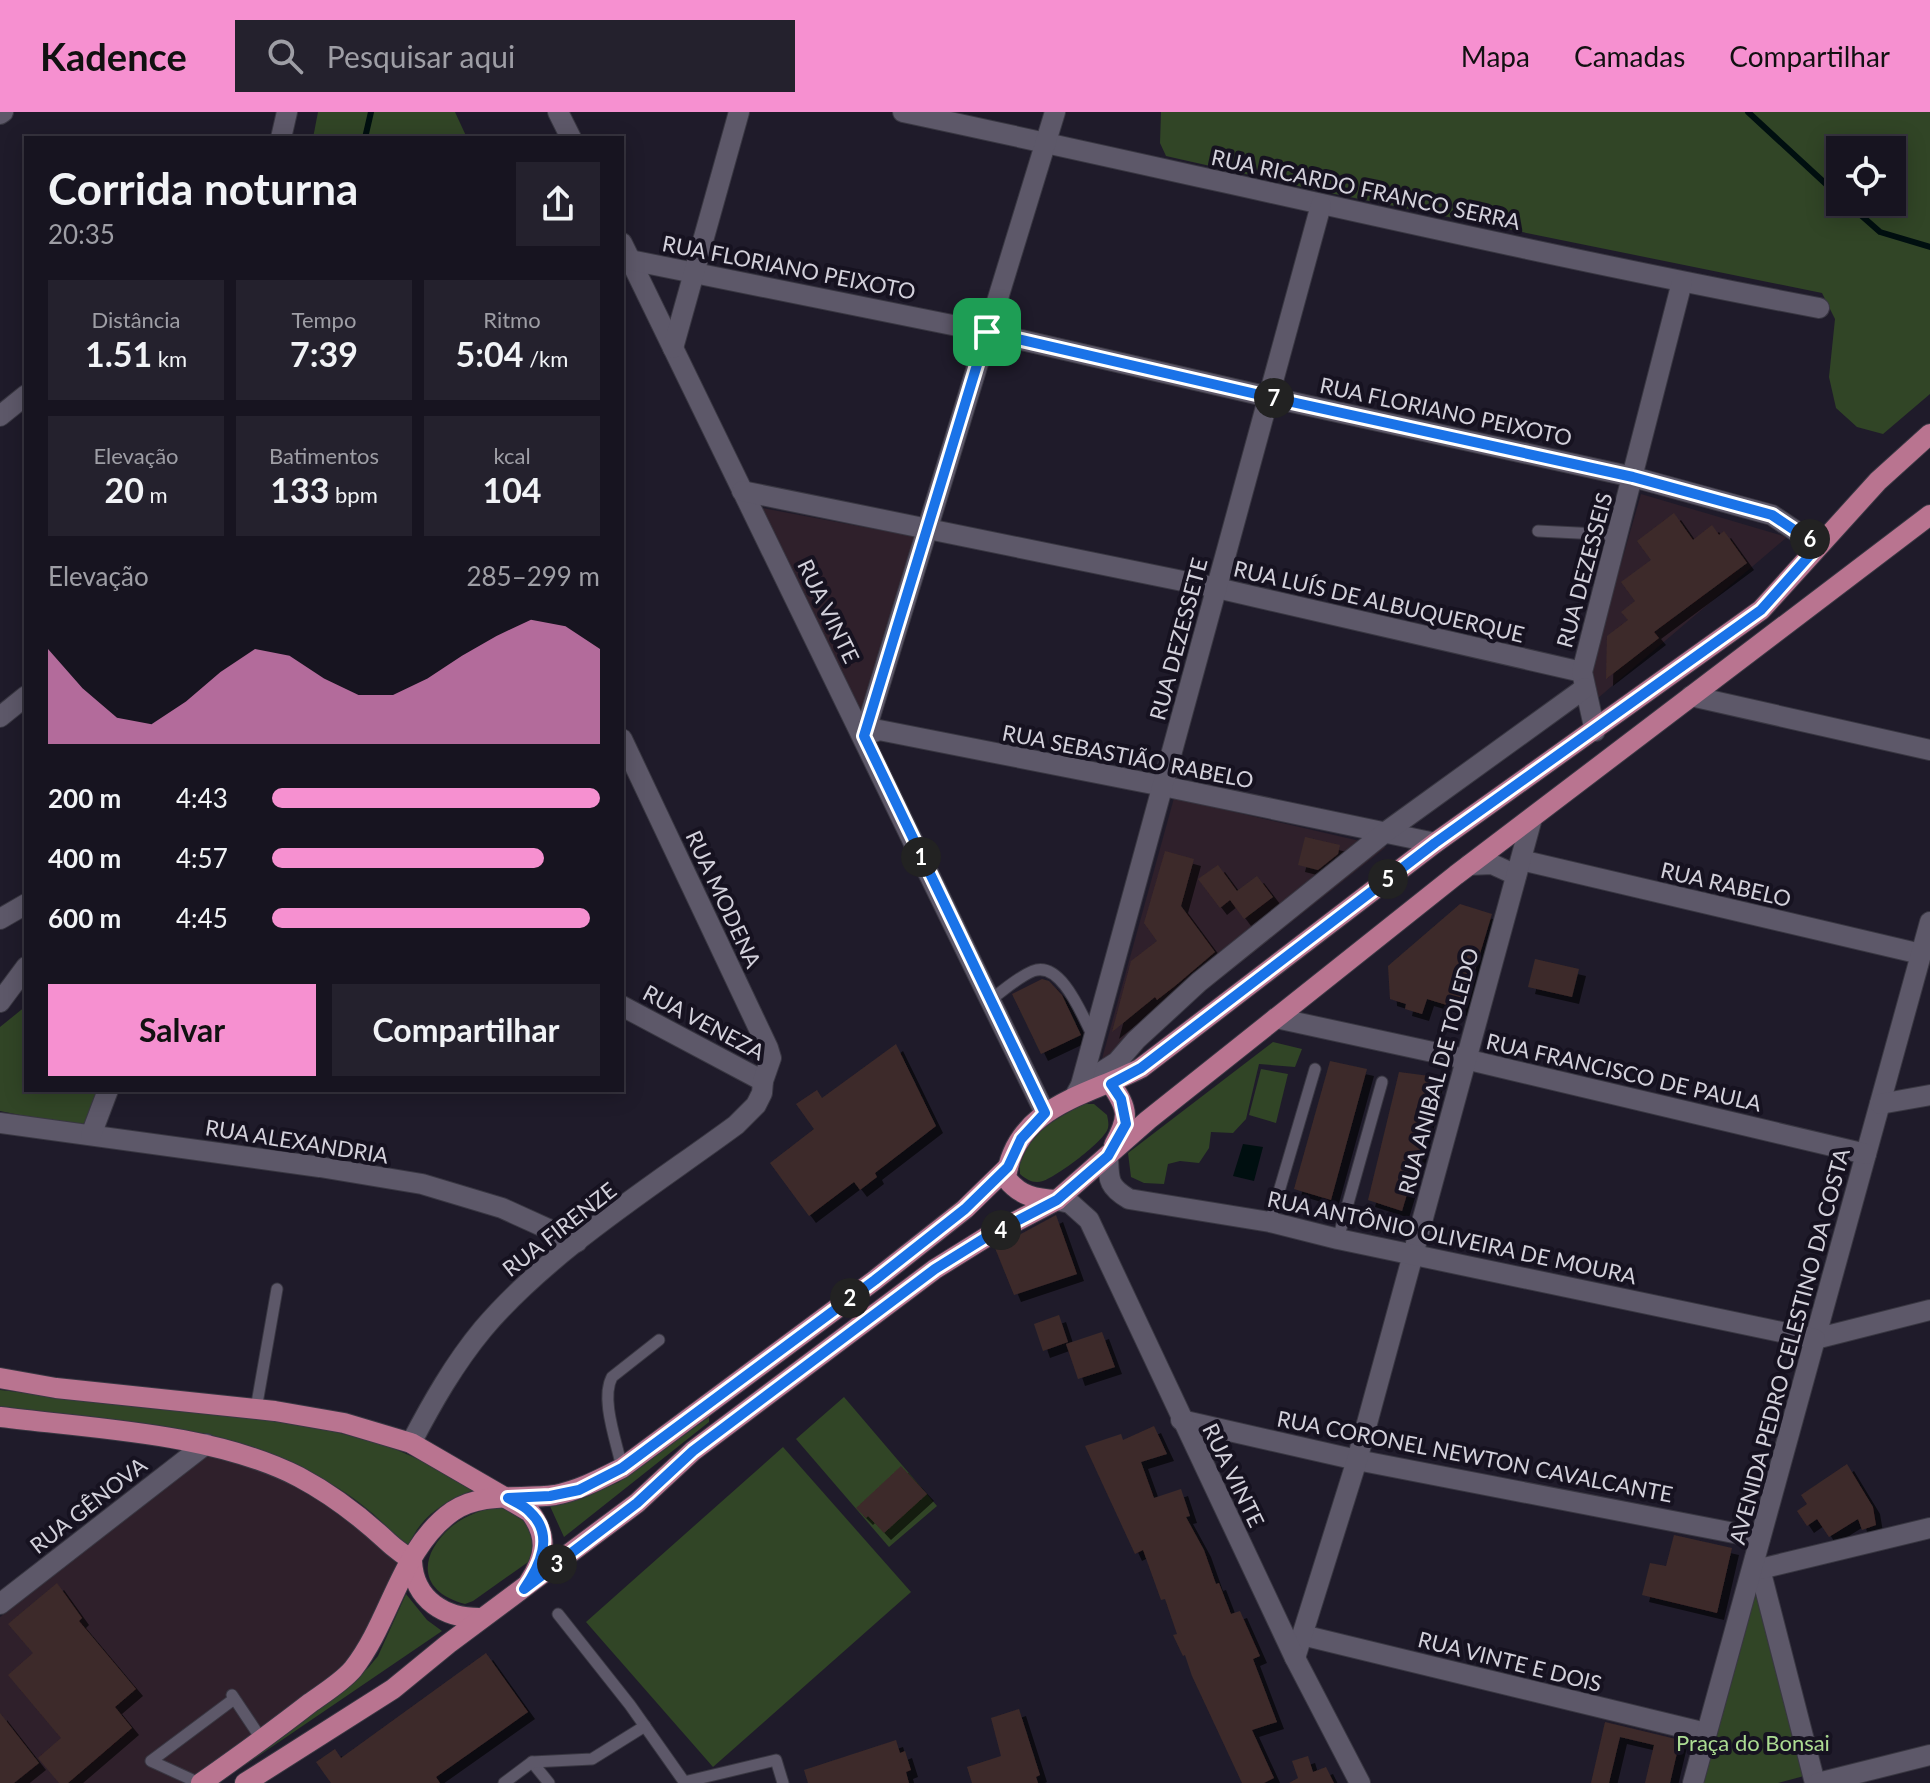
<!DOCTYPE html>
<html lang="pt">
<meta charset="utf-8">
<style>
body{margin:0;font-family:Lato,sans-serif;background:#24212d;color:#f1f3f6;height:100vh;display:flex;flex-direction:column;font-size:30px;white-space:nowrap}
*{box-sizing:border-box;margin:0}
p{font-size:26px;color:#9e9ea5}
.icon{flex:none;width:44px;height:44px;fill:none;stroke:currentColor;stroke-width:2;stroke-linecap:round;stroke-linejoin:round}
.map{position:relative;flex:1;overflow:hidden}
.panel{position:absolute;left:24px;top:24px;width:600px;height:956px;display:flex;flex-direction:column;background:#171420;border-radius:0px;box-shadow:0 4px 20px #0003,0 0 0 2px #36333e}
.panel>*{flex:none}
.buttons{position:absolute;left:1826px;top:24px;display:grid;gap:16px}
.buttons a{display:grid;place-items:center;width:80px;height:80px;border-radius:0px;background:#171420;box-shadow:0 4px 20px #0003,0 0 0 2px #36333e;font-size:40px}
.pin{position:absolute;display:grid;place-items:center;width:68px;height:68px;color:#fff;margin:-34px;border-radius:16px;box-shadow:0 4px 12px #0006}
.km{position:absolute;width:40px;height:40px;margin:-20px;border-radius:50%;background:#222;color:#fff;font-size:22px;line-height:40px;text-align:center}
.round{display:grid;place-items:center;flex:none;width:84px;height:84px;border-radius:0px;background:#24212d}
.headline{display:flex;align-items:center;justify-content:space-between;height:136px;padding:0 24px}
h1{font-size:44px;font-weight:700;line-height:60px}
.figures{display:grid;grid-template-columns:repeat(3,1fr);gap:12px;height:136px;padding:8px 24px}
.figures div{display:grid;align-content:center;border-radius:0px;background:#24212d;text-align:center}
.figures b{font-size:34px;font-weight:700}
.figures small{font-size:22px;font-weight:400}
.figures p{font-size:22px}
.chart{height:224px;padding:16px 24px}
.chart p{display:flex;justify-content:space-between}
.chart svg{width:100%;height:144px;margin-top:8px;fill:#f690d0;opacity:.7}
.cta{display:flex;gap:16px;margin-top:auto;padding:16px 24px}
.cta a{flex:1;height:92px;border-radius:0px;background:#f690d0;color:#111;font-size:32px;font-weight:700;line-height:92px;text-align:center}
.cta a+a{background:#24212d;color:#f1f3f6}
ul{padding:0 24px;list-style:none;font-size:26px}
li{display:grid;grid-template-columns:128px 96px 1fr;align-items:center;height:60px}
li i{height:20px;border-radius:10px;background:#f690d0}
header{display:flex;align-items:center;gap:48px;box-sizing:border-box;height:112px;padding:0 40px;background:#f690d0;color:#111}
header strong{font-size:38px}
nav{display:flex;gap:44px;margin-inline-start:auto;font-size:28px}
.search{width:560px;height:72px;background:#24212d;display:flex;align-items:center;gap:20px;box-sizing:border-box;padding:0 28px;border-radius:0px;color:#9e9ea5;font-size:30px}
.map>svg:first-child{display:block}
.commercial{fill:#2f202b}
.green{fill:#314526;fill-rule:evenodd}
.water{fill:#000f10}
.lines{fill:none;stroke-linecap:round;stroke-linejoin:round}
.stream{stroke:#000f10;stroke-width:6}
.building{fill:#3d2a29;filter:url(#shadow)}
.service-casing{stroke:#393742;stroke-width:13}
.minor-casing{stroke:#393742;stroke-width:22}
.tertiary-casing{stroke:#393742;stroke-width:22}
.primary-casing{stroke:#393742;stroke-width:22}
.service{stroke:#5d5869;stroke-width:11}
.minor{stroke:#5d5869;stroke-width:20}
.tertiary{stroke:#5d5869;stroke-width:20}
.primary{stroke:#b97490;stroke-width:20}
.route-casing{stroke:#fff;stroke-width:16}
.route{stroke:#1a73e8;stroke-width:10}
.labels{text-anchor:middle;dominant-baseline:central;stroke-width:8;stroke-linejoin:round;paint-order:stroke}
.street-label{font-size:22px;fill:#d3d1db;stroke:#161220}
.park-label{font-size:22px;fill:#acdc92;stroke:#161220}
</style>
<header>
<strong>Kadence</strong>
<div class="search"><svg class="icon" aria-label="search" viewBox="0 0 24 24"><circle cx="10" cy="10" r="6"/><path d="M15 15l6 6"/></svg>Pesquisar aqui</div>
<nav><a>Mapa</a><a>Camadas</a><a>Compartilhar</a></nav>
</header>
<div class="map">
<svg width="1930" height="1671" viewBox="0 0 1930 1671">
<defs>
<filter id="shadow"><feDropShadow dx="7" dy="7" stdDeviation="0" flood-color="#0009"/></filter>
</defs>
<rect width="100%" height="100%" fill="#1f1b2a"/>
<g class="commercial">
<path d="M 1641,382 L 1787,425 L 1598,586 L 1591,556 Z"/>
<path d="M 762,396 L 917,425 L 863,605 Z"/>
<path d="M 1174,686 L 1386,735 L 1097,965 Z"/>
<path d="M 204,1343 L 233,1348 L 295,1371 L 352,1406 L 395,1444 L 399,1460 L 353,1549 L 183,1671 L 0,1671 L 0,1505 Z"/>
</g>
<g class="green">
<path d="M 318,0 L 455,0 L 467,26 L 313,26 Z"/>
<path d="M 1161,0 L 1930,0 L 1930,282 L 1883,322 L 1857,315 L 1836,296 L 1829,265 L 1835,207 L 1822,181 L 1320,79 L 1166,44 L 1160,31 ZM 1840,38 L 1892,38 L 1892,90 L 1840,90 Z"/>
<path d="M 26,894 L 26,978 L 100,978 L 85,1016 L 0,999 L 0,915 Z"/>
<path d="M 1273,930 L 1302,937 L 1295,955 L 1259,952 L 1246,1007 L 1233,1021 L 1211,1020 L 1209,1036 L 1199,1051 L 1180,1049 L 1168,1052 L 1164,1072 L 1144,1071 L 1131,1065 L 1128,1041 Z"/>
<path d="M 1261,957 L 1288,962 L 1276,1011 L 1249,1003 Z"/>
<path d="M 1084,992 L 1094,992 L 1107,1003 C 1108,1008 1109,1012 1108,1016 C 1105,1029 1056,1065 1043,1069 C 1034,1072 1027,1068 1020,1062 C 1016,1027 1057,1006 1084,992 Z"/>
<path d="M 0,1278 L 306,1312 L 388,1334 L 427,1351 L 476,1377 C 444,1390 418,1404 407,1439 C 374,1392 320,1362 267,1341 L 0,1296 Z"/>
<path d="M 844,1285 L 937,1394 L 889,1435 L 796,1327 Z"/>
<path d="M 709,1305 L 709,1310 L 564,1425 L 549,1392 L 580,1386 L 619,1370 Z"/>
<path d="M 783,1335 L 911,1480 L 713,1655 L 586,1510 Z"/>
<path d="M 502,1394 L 531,1414 L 536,1424 L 531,1448 L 473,1489 L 465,1492 C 419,1480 417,1445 451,1415 C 465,1403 484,1397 502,1394 Z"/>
<path d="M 1755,1454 L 1804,1664 L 1778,1671 L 1700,1671 Z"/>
<path d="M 406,1482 L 427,1508 L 442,1519 L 245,1653 L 246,1649 L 368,1556 L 378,1544 Z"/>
</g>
<path class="water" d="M 1243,1032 L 1263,1035 L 1254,1069 L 1233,1064 Z"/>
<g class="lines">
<g class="stream">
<path d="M 1748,0 L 1840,85"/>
<path d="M 365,26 L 371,0"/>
<path d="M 1846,90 L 1880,120 L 1930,135"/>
</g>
</g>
<g class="building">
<path d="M 1674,401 L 1693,428 L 1712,413 L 1719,423 L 1724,419 L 1747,451 L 1654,520 L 1659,526 L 1606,567 L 1607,524 L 1628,508 L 1621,500 L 1635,489 L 1621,470 L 1651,448 L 1637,429 Z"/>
<path d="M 1305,725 L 1340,733 L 1338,742 L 1318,758 L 1298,753 Z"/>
<path d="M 1165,739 L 1194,747 L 1181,794 L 1215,840 L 1175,874 L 1157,888 L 1155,885 L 1112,920 L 1131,849 L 1157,829 L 1144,811 Z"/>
<path d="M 1218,753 L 1237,779 L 1257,764 L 1273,785 L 1244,807 L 1230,788 L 1220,796 L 1198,767 Z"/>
<path d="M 1460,792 L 1492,802 L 1463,898 L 1427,887 L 1422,902 L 1405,897 L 1406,892 L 1390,887 L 1388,854 Z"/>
<path d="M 1535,847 L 1579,857 L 1572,885 L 1528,875 Z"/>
<path d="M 1042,867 L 1049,869 L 1062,883 L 1081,923 L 1041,942 L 1012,882 Z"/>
<path d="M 896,932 L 936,1014 L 875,1061 L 877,1065 L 860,1078 L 854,1070 L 809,1104 L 770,1051 L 814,1017 L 796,992 L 817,978 L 822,986 Z"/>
<path d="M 1330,949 L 1367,957 L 1331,1088 L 1294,1077 Z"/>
<path d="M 1399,960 L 1437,965 L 1420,1039 L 1402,1099 L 1368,1088 Z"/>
<path d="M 1056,1103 L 1077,1162 L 1014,1183 L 995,1136 Z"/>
<path d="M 1059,1203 L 1068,1230 L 1043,1239 L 1034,1212 Z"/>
<path d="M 1102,1220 L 1115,1255 L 1078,1267 L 1066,1232 Z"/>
<path d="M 1154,1314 L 1167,1342 L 1141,1350 L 1154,1386 L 1181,1377 L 1190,1404 L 1186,1405 L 1204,1438 L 1216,1472 L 1219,1471 L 1231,1502 L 1240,1499 L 1260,1544 L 1253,1547 L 1277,1610 L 1252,1618 L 1274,1666 L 1264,1671 L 1242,1671 L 1192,1564 L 1185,1543 L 1183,1544 L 1173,1523 L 1177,1522 L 1165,1487 L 1161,1488 L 1143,1438 L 1135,1442 L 1085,1334 L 1121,1322 L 1123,1328 Z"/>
<path d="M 1847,1352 L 1873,1395 L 1876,1413 L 1862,1418 L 1858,1407 L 1829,1425 L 1817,1407 L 1807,1414 L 1797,1399 L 1807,1392 L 1801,1383 Z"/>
<path d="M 901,1354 L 927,1382 L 884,1421 L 868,1404 L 866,1406 L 856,1396 Z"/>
<path d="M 1674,1423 L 1732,1436 L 1717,1501 L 1642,1483 L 1650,1451 L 1666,1454 Z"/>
<path d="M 57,1471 L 82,1506 L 79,1509 L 136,1577 L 115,1595 L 132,1616 L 68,1671 L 59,1671 L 38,1646 L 61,1626 L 8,1563 L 33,1541 L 8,1512 Z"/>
<path d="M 486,1541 L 528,1600 L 436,1665 L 440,1671 L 331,1671 L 316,1650 L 335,1637 L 341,1646 Z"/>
<path d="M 1019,1597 L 1040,1663 L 1036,1665 L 1038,1671 L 972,1671 L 967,1655 L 1001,1644 L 991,1606 Z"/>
<path d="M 0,1601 L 39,1651 L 14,1671 L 0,1671 Z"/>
<path d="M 1605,1610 L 1680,1628 L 1670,1671 L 1645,1671 L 1654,1633 L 1620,1625 L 1609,1671 L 1591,1671 Z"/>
<path d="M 896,1628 L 900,1641 L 905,1639 L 911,1658 L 906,1660 L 909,1671 L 808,1671 L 804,1658 Z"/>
<path d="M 1308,1644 L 1313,1660 L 1326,1655 L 1334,1671 L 1289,1671 L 1298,1666 L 1292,1649 Z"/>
</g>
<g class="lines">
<g class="service-casing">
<g id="service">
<path d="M 1538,419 L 1618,423"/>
<path d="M 990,888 C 1003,879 1018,865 1033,859 C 1062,848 1083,906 1094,926"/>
<path d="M 1270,1110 L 1315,957"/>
<path d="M 1338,1127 L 1382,970"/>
<path d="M 256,1297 L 277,1177"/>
<path d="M 622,1356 C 617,1331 600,1287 612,1265 L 659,1228"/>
<path d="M 558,1502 L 630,1593 L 685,1671"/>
<path d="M 232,1583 L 262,1628"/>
<path d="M 532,1650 L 549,1671"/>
<path d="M 684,1670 L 776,1648 L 783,1671"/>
<path d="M 199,1671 L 151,1649 L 234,1587"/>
<path d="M 504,1671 L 532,1650 L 592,1647 L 645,1614"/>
</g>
</g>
<g class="minor-casing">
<g id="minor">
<path d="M 558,0 L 571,26"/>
<path d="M 903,0 C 1209,65 1512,138 1819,196"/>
<path d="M 0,2 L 3,0"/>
<path d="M 281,26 L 287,0"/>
<path d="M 622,131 L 1045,1001"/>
<path d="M 630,148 L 987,220 L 1269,285 L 1633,365 L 1772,403 L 1818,434"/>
<path d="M 673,236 L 739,0"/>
<path d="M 0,304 L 26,283"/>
<path d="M 742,379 L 1217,476 L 1582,560"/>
<path d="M 1691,584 L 1930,638"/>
<path d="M 0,605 L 26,584"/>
<path d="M 1595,619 L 1582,560 L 1682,170"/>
<path d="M 864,624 L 1055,0"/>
<path d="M 864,624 L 879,618 L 1163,674 L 1435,731"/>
<path d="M 1521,748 L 1921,842"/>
<path d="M 1469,753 L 1492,752 L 1516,763"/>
<path d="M 0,807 L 26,792"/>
<path d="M 1930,810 L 1815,1227 L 1930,1198"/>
<path d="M 0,890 L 26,855"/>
<path d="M 622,894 L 763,969"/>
<path d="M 1276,906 L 1465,947 L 1866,1042"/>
<path d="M 1081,973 L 1117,950 L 1136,928 L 1199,870 L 1383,722 L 1585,576"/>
<path d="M 1076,982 L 1081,973 L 1321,93"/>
<path d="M 1880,992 L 1930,983"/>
<path d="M 0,1011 L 320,1055 L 422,1072 L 502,1096 L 577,1130"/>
<path d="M 91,1023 L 108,978"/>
<path d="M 1181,1308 L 1357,1348 L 1760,1426"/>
<path d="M 411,1331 C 432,1291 454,1252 483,1217 C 549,1139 653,1074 736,1013 L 756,993 L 762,981 L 763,969 L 771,946 L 768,936 L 622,627"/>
<path d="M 1755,1447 L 1760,1457 L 1815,1671"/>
<path d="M 1760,1457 L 1930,1416"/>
<path d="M 0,1492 L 206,1332"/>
<path d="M 1302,1523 L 1706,1621"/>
<path d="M 1295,1546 L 1357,1348 L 1532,706"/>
<path d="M 1818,1671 L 1930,1643"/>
</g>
</g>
<g class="tertiary-casing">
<g id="tertiary">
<path d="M 1108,1044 C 1109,1067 1107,1074 1129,1087 L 1270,1110 L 1338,1127 L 1815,1227 L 1693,1671"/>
<path d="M 1057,1088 L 1070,1091 L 1089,1108 L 1295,1546 L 1360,1671"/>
</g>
</g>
<g class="primary-casing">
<g id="primary">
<path d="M 1111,972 C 1129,998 1129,1006 1114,1033"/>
<path d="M 1057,1088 C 1035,1087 1020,1084 1006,1066 C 1016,993 1088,984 1141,956 L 1435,731 L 1761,498 L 1878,369 L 1930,322"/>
<path d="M 0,1266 L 56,1276 L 275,1299 L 344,1311 L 411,1331 L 530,1400 C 548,1424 546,1445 529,1470"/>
<path d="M 0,1305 C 95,1317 213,1321 299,1365 C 333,1383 360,1404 388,1430 C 395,1437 404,1442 412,1449"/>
<path d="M 412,1449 C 414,1488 445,1507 482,1506"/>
<path d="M 201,1671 C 238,1645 274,1619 310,1591 C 324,1581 342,1570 353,1557 C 391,1509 401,1435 453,1399 C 482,1379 522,1388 555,1383 C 580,1378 600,1367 622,1356 L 875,1168 L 965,1097 L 1008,1055"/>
<path d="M 245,1671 L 393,1577 L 448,1532 L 637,1391 L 693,1339 L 935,1157 L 988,1124 L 1057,1088 L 1148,1008 L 1456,763 L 1930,403"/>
</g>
</g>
<use href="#service" class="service"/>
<use href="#minor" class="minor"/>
<use href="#tertiary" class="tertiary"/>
<use href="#primary" class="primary"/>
</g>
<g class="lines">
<g class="route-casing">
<path id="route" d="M 987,220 L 1269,285 L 1633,365 L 1772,403 L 1818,434 L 1761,498 L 1435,731 L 1141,956 L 1111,972 L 1121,987 L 1126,1012 L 1108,1044 L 1057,1088 L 988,1124 L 935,1157 L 693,1339 L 637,1391 L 524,1477 C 540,1454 555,1423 530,1400 C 525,1394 515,1390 508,1386 L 550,1384 L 579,1378 L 622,1356 L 875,1168 L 965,1097 L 1008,1055 L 1021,1027 L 1045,1001 L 864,624 Z"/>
</g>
<use href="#route" class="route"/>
</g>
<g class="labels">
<g class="street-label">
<text transform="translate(1366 77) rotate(12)">RUA RICARDO FRANCO SERRA</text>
<text transform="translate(789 155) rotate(11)">RUA FLORIANO PEIXOTO</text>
<text transform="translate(1446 299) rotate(12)">RUA FLORIANO PEIXOTO</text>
<text transform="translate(1584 458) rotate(-75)">RUA DEZESSEIS</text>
<text transform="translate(1379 489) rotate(13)">RUA LUÍS DE ALBUQUERQUE</text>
<text transform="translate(829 499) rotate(64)">RUA VINTE</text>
<text transform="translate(1178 527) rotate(-75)">RUA DEZESSETE</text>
<text transform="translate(1128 644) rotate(11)">RUA SEBASTIÃO RABELO</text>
<text transform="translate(1726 772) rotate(13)">RUA RABELO</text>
<text transform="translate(724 787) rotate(65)">RUA MODENA</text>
<text transform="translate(704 910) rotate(28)">RUA VENEZA</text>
<text transform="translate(1438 959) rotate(-75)">RUA ANIBAL DE TOLEDO</text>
<text transform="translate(1624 960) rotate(13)">RUA FRANCISCO DE PAULA</text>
<text transform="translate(297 1029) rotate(9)">RUA ALEXANDRIA</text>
<text transform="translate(559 1117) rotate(-38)">RUA FIRENZE</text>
<text transform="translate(1452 1125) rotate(12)">RUA ANTÔNIO OLIVEIRA DE MOURA</text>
<text transform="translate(1789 1234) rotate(-75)">AVENIDA PEDRO CELESTINO DA COSTA</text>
<text transform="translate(1475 1344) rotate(11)">RUA CORONEL NEWTON CAVALCANTE</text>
<text transform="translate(1234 1363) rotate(64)">RUA VINTE</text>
<text transform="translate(88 1393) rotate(-38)">RUA GÊNOVA</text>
<text transform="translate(1510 1549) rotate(14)">RUA VINTE E DOIS</text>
</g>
<g class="park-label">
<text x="1753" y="1630">Praça do Bonsai</text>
</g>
</g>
</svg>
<div class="buttons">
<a><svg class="icon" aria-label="locate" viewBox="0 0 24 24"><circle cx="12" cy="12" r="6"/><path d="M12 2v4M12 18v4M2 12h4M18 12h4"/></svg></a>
</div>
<div class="pin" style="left:987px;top:220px;background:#1e9e55"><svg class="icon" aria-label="arrive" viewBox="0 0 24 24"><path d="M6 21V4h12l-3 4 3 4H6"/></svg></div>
<b class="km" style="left:921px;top:745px">1</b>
<b class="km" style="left:850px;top:1186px">2</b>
<b class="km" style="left:557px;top:1452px">3</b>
<b class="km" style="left:1001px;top:1118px">4</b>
<b class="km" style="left:1388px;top:767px">5</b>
<b class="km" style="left:1810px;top:427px">6</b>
<b class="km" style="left:1274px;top:286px">7</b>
<section class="panel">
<div class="headline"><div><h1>Corrida noturna</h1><p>20:35</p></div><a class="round"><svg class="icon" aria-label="share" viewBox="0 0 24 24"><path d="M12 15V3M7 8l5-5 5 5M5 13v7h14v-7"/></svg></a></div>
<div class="figures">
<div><p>Distância</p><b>1.51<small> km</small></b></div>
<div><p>Tempo</p><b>7:39</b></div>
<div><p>Ritmo</p><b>5:04<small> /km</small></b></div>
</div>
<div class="figures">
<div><p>Elevação</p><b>20<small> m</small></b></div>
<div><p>Batimentos</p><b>133<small> bpm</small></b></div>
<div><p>kcal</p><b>104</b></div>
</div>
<div class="chart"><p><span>Elevação</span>285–299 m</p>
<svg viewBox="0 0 160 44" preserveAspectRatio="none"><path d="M0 44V15L10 27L20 36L30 38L40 31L50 22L60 15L70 17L80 24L90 29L100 29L110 24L120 17L130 11L140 6L150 8L160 15V44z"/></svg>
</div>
<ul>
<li><b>200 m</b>4:43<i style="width:100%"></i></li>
<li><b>400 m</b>4:57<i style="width:83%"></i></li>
<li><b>600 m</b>4:45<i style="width:97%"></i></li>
</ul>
<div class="cta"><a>Salvar</a><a>Compartilhar</a></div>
</section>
</div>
